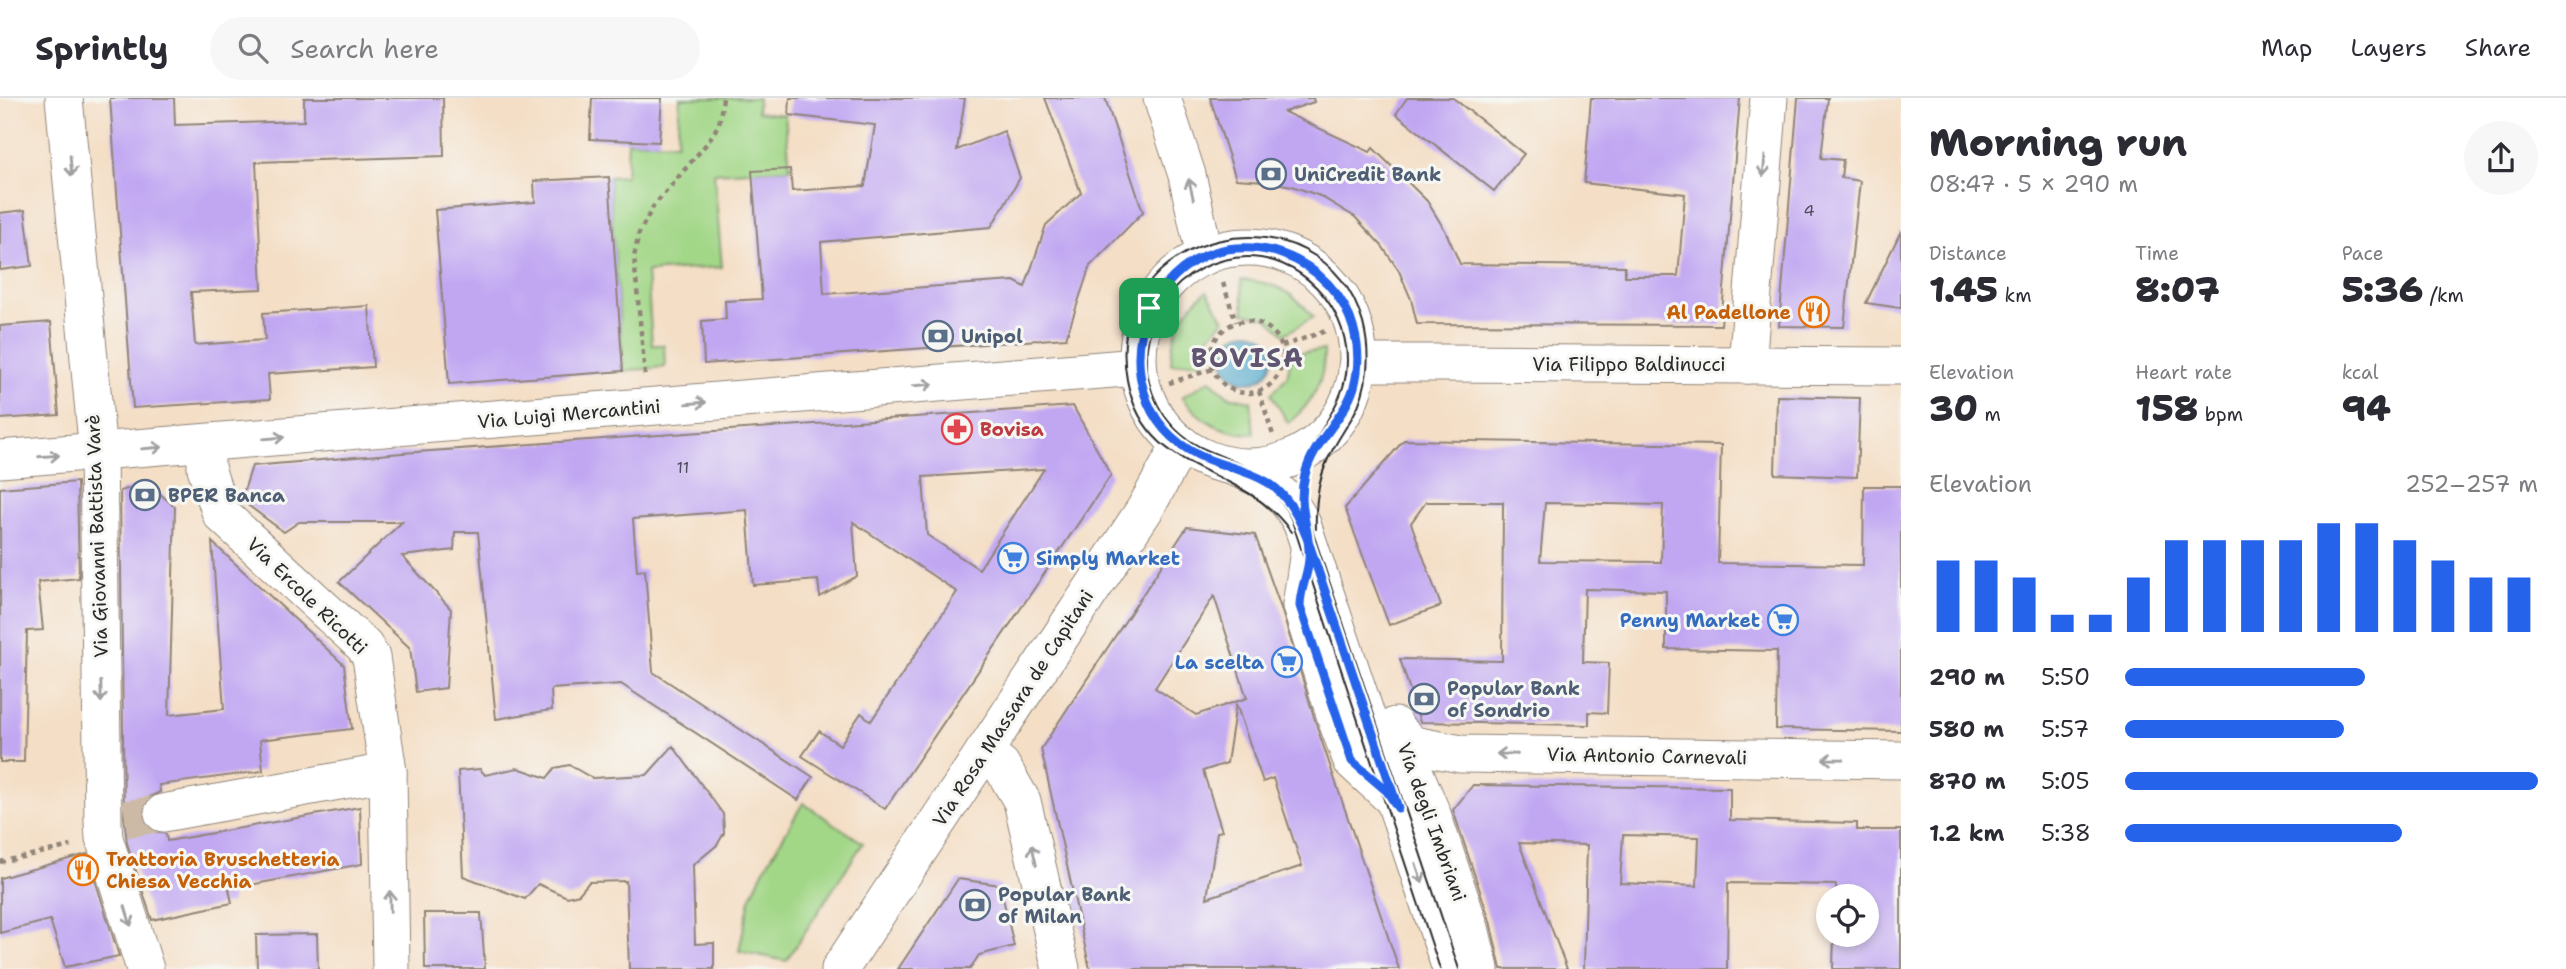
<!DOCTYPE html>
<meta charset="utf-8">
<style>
body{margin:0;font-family:"Shantell Sans",sans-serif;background:#f7f7f7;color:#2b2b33;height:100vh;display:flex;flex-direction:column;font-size:26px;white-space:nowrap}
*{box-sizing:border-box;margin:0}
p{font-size:23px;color:#7c7c81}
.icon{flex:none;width:38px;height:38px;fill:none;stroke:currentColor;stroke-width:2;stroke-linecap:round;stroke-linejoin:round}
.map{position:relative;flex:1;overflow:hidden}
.details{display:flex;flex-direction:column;background:#fff;width:665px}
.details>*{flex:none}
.controls{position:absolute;left:1816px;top:786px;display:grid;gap:14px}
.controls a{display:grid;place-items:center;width:63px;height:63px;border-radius:50%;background:#fff;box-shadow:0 4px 10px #0003;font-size:35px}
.pin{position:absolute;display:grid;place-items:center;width:60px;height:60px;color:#fff;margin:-30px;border-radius:14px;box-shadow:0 4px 10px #0006}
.round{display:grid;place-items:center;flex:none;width:74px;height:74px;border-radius:37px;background:#f7f7f7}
.headline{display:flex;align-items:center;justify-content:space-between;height:119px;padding:0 28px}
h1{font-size:38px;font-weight:800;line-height:52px}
.stats{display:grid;grid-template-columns:repeat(3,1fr);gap:10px;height:119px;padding:7px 28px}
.stats div{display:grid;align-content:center}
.stats b{font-size:35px;font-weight:800}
.stats small{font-size:19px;font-weight:400}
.stats p{font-size:19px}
.chart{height:196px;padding:14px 28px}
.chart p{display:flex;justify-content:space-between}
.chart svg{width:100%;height:126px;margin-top:7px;stroke:#2563eb;stroke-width:6}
ul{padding:0 28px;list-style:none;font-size:23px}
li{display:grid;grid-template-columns:112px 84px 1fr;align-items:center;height:52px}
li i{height:18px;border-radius:9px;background:#2563eb}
header{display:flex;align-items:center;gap:42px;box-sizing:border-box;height:98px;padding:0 35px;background:#fff;border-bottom:2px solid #e1e1e2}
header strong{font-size:33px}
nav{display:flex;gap:38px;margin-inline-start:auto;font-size:24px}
.search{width:490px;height:63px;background:#f7f7f7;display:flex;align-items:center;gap:18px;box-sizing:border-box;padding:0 24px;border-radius:38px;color:#7c7c81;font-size:26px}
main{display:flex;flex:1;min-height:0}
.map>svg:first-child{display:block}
.green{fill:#a3d788;stroke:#67815a;stroke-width:2}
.water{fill:#4da6ca;stroke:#3c687a;stroke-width:2}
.building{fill:#c1a7f2;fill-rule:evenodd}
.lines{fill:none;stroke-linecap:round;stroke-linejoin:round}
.minor-tunnel{stroke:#ccbaa6;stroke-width:37;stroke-dasharray:37 18;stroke-linecap:butt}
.minor-casing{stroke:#908478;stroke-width:39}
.path{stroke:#908478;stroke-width:4.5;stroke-dasharray:5 5;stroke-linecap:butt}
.minor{stroke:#fff;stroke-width:37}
.tram{stroke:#2b2b2b;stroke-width:2}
.oneway{stroke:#a0a0a0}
.route-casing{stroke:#fff;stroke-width:14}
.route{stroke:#2563eb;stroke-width:9}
.labels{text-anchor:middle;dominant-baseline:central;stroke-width:6;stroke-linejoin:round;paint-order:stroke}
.number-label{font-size:16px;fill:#504a5d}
.service-label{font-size:19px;font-weight:bold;fill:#4e5e75;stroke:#f6f6f2;text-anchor:start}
.food-label{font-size:19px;font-weight:bold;fill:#c56008;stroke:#f6f6f2;text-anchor:end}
.street-label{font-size:19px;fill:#2b2b2b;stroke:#f6f6f2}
.health-label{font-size:19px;font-weight:bold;fill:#be3a42;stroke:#f6f6f2;text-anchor:start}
.shop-label{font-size:19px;font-weight:bold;fill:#366cbe;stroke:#f6f6f2;text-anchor:end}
.district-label{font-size:26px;font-weight:bold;letter-spacing:2px;fill:#605671;stroke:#f6f6f2}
</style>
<header>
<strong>Sprintly</strong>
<div class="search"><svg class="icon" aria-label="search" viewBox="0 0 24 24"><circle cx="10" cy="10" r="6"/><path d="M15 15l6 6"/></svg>Search here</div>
<nav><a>Map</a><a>Layers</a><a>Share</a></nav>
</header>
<main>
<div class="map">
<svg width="1901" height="871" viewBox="0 0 1901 871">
<rect width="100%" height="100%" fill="#f6f6f2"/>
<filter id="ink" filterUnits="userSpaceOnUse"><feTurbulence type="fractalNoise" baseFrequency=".0143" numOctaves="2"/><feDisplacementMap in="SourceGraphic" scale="14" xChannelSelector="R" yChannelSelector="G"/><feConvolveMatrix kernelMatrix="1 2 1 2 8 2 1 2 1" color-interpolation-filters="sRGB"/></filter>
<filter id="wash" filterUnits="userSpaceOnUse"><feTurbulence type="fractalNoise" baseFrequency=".00686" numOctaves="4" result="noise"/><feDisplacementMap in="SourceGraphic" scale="28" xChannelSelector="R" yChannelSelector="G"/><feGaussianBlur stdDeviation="1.57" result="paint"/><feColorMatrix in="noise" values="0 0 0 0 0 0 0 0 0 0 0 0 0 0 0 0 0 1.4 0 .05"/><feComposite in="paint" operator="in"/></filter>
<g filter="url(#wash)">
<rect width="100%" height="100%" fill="#f4dec5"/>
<g class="green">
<path d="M 680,0 L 758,0 L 757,14 L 785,17 L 790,71 L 714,75 L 722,169 L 647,174 L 652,247 L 664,247 L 665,269 L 623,273 L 609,79 L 626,78 L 628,43 L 677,45 Z"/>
<path d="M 1241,182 C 1273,183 1294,194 1313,219 L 1285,236 L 1267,220 L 1244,215 Z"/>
<path d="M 1207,193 L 1224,222 L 1208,240 L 1204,263 L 1171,266 C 1171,235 1182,212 1207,193 Z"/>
<path d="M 1324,252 C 1325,283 1313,306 1288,325 L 1271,296 L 1287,279 L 1292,255 Z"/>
<path d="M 1210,282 L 1228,298 L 1251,303 L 1254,336 C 1223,335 1201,324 1182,299 Z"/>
<path d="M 803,705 L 863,745 L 786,863 L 739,853 L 750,801 L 763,773 Z"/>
</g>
<circle class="water" cx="1248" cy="259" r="25"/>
<g id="blocks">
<g class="building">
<path d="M 110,0 L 174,0 L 175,27 L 304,23 L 304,0 L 443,0 L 444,58 L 256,64 L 262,191 L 191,194 L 195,247 L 265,242 L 263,215 L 369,208 L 373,269 L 268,276 L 270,301 L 133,310 Z"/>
<path d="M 592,0 L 662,0 L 659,44 L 590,41 Z"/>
<path d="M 790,0 L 965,0 L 957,52 L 1004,33 L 1020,80 L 991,129 L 821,144 L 824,196 L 1014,183 L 1025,189 L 1046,127 L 1081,95 L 1045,0 L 1105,0 L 1143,114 L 1090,168 L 1066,240 L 704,266 L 702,223 L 726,221 L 725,203 L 762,201 L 752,73 L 790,71 L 792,93 L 865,88 L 875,27 L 789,17 Z"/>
<path d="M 1210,0 L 1313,0 L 1314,4 L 1284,14 L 1370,54 L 1373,50 L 1427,103 L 1446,134 L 1460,166 L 1625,168 L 1625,178 L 1678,178 L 1685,96 L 1584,85 L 1591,0 L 1740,0 L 1721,227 L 1417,226 L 1411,201 L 1399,173 L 1382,148 L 1355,119 L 1320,98 L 1292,88 L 1265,83 L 1236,81 Z"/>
<path d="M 1407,0 L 1453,0 L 1524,56 L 1494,93 L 1396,16 Z"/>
<path d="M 1798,0 L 1828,0 L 1821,60 L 1843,62 L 1841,80 L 1860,83 L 1844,229 L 1779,228 Z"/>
<path d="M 609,79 L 623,273 L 449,286 L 435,112 L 535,104 L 534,83 Z"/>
<path d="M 25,112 L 32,168 L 0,172 L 0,115 Z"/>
<path d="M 1901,133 L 1901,210 L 1866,205 Z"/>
<path d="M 51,224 L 59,317 L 0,321 L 0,228 Z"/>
<path d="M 1777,298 L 1860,300 L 1857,379 L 1775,376 Z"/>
<path d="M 1073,308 L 1111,377 L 885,711 L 802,658 L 819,633 L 840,647 L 861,615 L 871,623 L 957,494 L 853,424 L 857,478 L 820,499 L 818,482 L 753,487 L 747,412 L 633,421 L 637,473 L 645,472 L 653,574 L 813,679 L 798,702 L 621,586 L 551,591 L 552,612 L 496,621 L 478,434 L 455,434 L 454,452 L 402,458 L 451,511 L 446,590 L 416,594 L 410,550 L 339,484 L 402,424 L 299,424 L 284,434 L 241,402 L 252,368 L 402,355 ZM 1044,371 L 979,471 L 927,437 L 923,379 Z"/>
<path d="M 1404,342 L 1721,347 L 1718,465 L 1863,467 L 1864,388 L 1901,388 L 1901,633 L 1776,631 L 1777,553 L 1666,551 L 1666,493 L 1585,491 L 1583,564 L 1609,565 L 1607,615 L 1589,614 L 1589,627 L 1420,624 L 1400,561 L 1502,563 L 1503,404 L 1426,404 L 1411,425 L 1441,508 L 1389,527 L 1345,410 ZM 1545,405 L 1663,407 L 1661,464 L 1540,463 Z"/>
<path d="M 77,384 L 79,480 L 38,484 L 43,532 L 27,533 L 24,664 L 0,664 L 0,390 Z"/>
<path d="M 148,385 L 175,409 L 169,617 L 224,611 L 212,444 L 344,567 L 352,631 L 260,642 L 263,673 L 159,687 L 160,694 L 149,699 L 143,709 L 143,719 L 147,728 L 155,734 L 166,736 L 167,743 L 360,709 L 362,766 L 229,791 L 232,805 L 152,822 L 127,745 L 124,718 L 120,393 Z"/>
<path d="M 1187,429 L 1255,437 L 1281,510 L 1318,632 L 1399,871 L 1090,871 L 1041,651 ZM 1214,498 L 1247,600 L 1196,617 L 1155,590 ZM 1236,606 L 1263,684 L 1273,680 L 1302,768 L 1207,800 L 1217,734 L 1222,733 L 1203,673 L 1227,665 Z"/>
<path d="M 673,648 L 723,716 L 724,735 L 717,747 L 693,767 L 695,846 L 714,845 L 714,871 L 629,871 L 626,783 L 589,784 L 579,796 L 567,799 L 538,786 L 525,801 L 463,778 L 458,673 L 480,671 L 485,677 L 518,670 L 547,680 L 555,670 L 569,667 L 592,680 L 647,677 Z"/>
<path d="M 1473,687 L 1730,690 L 1730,722 L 1857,725 L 1857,732 L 1901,732 L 1901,871 L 1833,871 L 1834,836 L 1867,836 L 1867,798 L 1836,798 L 1836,787 L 1728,785 L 1727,871 L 1584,871 L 1587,747 L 1519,745 L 1567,871 L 1501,871 L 1490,823 L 1453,712 ZM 1623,737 L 1699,739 L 1697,788 L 1620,785 Z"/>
<path d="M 87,756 L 119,858 L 65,869 L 50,822 L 0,835 L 0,780 Z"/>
<path d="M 958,781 L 1000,787 L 1014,848 L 979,857 L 970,871 L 898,871 Z"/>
<path d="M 424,815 L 481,815 L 485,871 L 425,871 Z"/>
<path d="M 317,836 L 318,871 L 257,871 L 256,837 Z"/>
</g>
</g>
</g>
<g filter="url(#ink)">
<use href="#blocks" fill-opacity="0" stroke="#908478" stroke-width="2"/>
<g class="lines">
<path class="minor-tunnel" d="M 125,721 L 163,715"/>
<g class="minor-casing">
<g id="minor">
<path d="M 64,0 L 98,355 L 103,725 L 104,740 L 145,871"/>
<path d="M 1162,0 L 1187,77 L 1205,158"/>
<circle cx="1248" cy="259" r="110"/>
<path d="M 1747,267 L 1769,0"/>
<path d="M 1357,269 L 1368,265 L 1439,265 L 1901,268"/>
<path d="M 206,346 L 206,370 L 221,416 L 364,548 L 371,559 L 388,674 L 391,871"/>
<path d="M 0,361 L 1138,269"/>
<path d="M 1234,369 C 1265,380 1287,396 1302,426 L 1451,871"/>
<path d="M 1309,453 L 1301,508 L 1338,626 L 1352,663 L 1392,700"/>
<path d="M 1395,628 L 1432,716 L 1470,830 L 1480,871"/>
<path d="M 1399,634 L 1413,647 L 1461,656 L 1901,662"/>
<path d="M 984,654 L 1001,667 L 1022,703 L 1061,871"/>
<path d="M 163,715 L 388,674"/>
<path d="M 840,871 L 1145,411 L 1181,346"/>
</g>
</g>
<g class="path">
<path d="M 1223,185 L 1236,224"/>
<circle cx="1247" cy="259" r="36"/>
<path d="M 1282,248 L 1326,233"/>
<path d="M 645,277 L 634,159 L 639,135 L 653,109 L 708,44 L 719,26 L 723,0"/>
<path d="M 1169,285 L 1213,271"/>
<path d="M 1259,293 L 1273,337"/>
<path d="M 0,764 L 71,748"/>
</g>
<use href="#minor" class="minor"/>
<g class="tram">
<path d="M 1291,434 C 1242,363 1146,382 1127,282 C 1099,129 1322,82 1363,225 C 1371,256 1369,290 1353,318 C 1344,333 1334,347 1327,363 C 1318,384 1315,408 1316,431"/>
<path d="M 1440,871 L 1291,420 C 1282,403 1271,387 1255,375 C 1238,362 1217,358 1198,348 C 1163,329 1142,289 1147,250 C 1150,226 1161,202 1180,185 C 1206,163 1240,153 1274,163 C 1325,179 1359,237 1343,289 C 1334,319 1312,339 1305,371 C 1300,394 1307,415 1314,438 L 1459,871"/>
</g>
</g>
<defs><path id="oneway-shaft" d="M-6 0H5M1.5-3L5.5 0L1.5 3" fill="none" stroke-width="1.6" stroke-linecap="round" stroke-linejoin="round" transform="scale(1.75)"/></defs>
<g class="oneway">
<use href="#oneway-shaft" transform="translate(71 68) rotate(85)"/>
<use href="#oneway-shaft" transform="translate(1764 68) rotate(95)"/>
<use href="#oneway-shaft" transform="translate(1191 91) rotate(-103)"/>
<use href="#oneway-shaft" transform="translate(923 287) rotate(-5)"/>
<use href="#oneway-shaft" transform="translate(696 305) rotate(-5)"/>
<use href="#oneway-shaft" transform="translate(274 340) rotate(-5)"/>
<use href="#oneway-shaft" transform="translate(152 350) rotate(-5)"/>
<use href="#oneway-shaft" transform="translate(49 358) rotate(-4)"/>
<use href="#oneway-shaft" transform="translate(101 594) rotate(89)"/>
<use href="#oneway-shaft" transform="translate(1507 656) rotate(-179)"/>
<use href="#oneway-shaft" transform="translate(1833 661) rotate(-179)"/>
<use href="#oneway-shaft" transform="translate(1034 757) rotate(-103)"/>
<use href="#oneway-shaft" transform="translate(1419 775) rotate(72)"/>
<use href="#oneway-shaft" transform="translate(390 803) rotate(-91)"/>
<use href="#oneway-shaft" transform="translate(128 818) rotate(73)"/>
</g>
</g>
<g class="lines" filter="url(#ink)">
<g class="route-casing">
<path id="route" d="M 1149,210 C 1127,266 1141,328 1198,357 C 1220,368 1246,371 1267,384 C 1287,396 1299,419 1307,440 L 1398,710 L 1387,693 L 1352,663 L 1300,508 C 1300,491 1308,477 1309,461 C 1311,432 1296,410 1305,377 C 1313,343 1344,322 1354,289 C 1375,210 1306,139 1227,151 C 1192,157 1167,181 1149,210"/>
</g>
<use href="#route" class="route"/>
</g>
<defs>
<g id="bank-ring" transform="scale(1.575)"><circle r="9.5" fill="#f6f6f2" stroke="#5c6f8a" stroke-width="1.5"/><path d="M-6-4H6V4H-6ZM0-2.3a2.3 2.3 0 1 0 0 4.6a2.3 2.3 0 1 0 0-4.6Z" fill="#5c6f8a"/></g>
<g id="restaurant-ring" transform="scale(1.575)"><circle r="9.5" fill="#f6f6f2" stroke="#e8710a" stroke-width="1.5"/><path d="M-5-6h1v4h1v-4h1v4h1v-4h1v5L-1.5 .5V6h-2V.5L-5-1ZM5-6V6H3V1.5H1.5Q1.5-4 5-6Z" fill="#e8710a"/></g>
<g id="pharmacy-ring" transform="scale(1.575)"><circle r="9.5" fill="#f6f6f2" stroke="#e0444e" stroke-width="1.5"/><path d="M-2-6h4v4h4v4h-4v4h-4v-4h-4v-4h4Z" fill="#e0444e"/></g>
<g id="supermarket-ring" transform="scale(1.575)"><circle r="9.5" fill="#f6f6f2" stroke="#3f7fe0" stroke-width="1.5"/><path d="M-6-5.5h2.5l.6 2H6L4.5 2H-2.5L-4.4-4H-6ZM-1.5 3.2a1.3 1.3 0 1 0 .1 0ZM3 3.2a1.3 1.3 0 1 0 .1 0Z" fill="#3f7fe0"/></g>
</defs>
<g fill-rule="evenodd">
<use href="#bank-ring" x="1271" y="76"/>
<use href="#restaurant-ring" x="1814" y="214"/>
<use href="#bank-ring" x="938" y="238"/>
<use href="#pharmacy-ring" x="957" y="331"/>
<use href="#bank-ring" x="145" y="397"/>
<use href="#supermarket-ring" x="1013" y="460"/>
<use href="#supermarket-ring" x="1783" y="522"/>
<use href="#supermarket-ring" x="1287" y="564"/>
<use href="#bank-ring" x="1424" y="601"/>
<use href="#restaurant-ring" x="83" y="772"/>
<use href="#bank-ring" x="975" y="807"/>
</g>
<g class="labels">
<g class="number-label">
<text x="1809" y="112">4</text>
<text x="683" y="369">11</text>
</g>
<g class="service-label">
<text x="1294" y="76">UniCredit Bank</text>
<text x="961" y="238">Unipol</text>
<text x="168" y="397">BPER Banca</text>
<text x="1447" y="590">Popular Bank<tspan x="1447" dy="22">of Sondrio</tspan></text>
<text x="998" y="796">Popular Bank<tspan x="998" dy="22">of Milan</tspan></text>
</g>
<g class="food-label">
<text x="1791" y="214">Al Padellone</text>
<text x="106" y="761" text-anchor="start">Trattoria Bruschetteria<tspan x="106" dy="22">Chiesa Vecchia</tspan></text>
</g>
<g class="street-label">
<text x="1629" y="266">Via Filippo Baldinucci</text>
<text transform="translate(569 316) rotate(-5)">Via Luigi Mercantini</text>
<text transform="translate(97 438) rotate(-92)">Via Giovanni Battista Varè</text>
<text transform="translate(307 498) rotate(44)">Via Ercole Ricotti</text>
<text transform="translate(1013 610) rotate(-57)">Via Rosa Massara de Capitani</text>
<text transform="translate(1647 658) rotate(1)">Via Antonio Carnevali</text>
<text transform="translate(1432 724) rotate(70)">Via degli Imbriani</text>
</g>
<g class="health-label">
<text x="980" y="331">Bovisa</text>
</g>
<g class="shop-label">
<text x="1036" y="460" text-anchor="start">Simply Market</text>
<text x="1760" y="522">Penny Market</text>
<text x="1264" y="564">La scelta</text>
</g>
<g class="district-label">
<text x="1248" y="259">BOVISA</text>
</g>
</g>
</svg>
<div class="controls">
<a><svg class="icon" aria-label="locate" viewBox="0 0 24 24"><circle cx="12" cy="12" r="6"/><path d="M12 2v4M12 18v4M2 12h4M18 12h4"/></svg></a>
</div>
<div class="pin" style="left:1149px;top:210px;background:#1e9e55"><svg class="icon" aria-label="arrive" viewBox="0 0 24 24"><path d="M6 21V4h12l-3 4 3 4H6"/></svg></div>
</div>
<section class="details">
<div class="headline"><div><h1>Morning run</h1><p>08:47 · 5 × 290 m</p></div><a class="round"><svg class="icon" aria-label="share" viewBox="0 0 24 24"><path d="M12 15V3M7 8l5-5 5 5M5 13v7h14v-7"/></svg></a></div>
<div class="stats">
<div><p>Distance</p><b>1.45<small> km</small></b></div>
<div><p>Time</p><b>8:07</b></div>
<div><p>Pace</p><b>5:36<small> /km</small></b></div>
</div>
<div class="stats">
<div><p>Elevation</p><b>30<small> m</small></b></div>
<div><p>Heart rate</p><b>158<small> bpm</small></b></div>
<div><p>kcal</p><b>94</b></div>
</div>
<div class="chart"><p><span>Elevation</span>252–257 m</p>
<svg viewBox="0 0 160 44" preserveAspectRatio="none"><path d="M5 44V19M15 44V19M25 44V25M35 44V38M45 44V38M55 44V25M65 44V12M75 44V12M85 44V12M95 44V12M105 44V6M115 44V6M125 44V12M135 44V19M145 44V25M155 44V25"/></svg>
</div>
<ul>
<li><b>290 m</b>5:50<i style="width:58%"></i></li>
<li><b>580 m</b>5:57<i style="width:53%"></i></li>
<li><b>870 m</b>5:05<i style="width:100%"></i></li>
<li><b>1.2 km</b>5:38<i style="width:67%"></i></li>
</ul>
</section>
</main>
